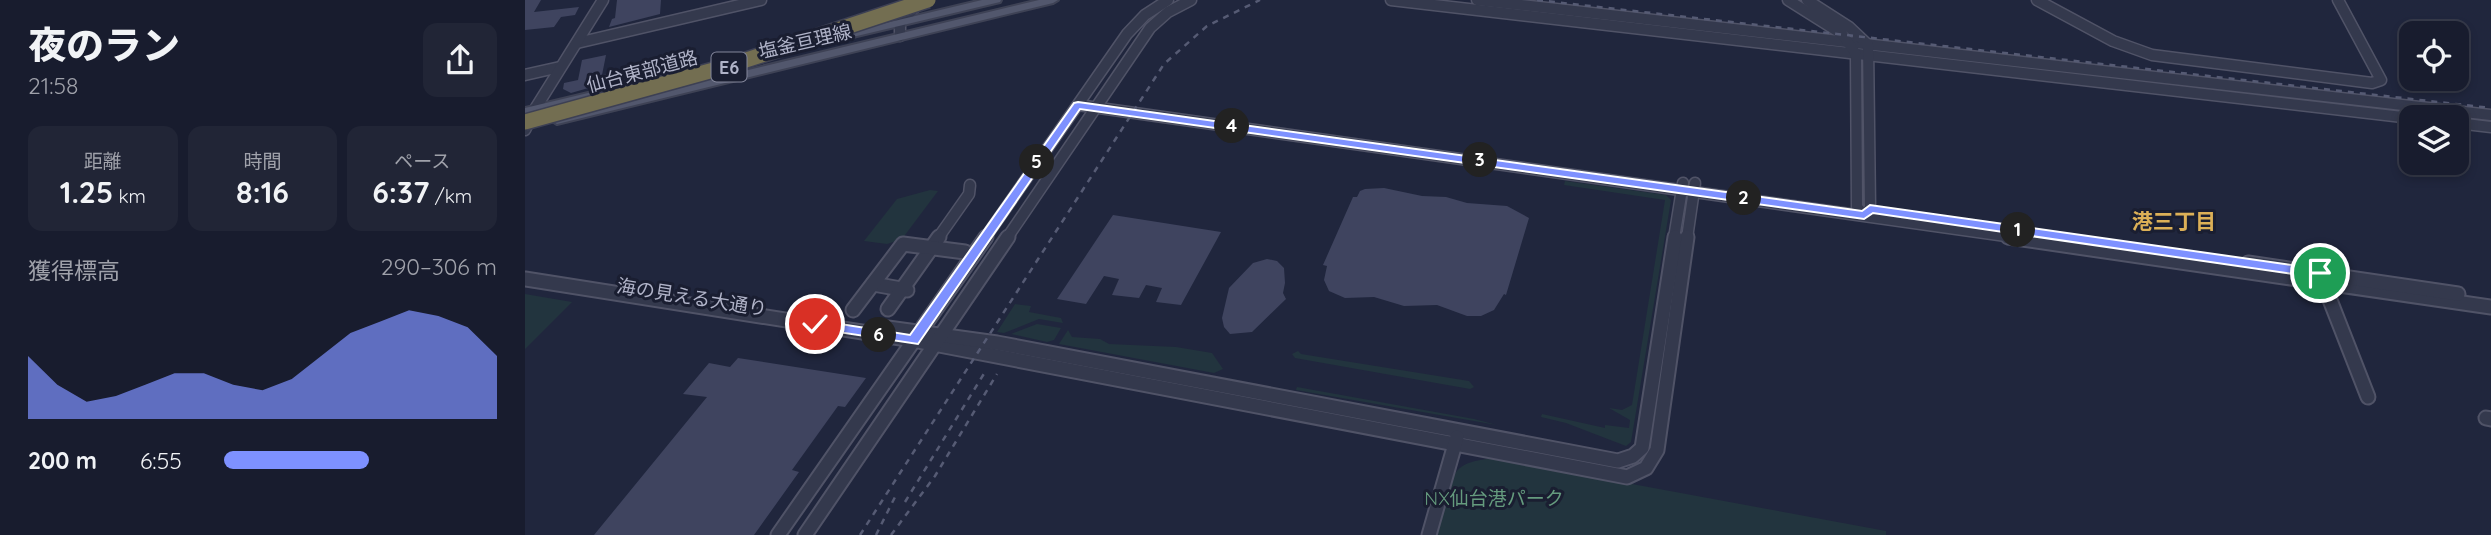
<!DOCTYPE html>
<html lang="ja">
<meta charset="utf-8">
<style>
body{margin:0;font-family:Quicksand,"Noto Sans JP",sans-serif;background:#212536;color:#f1f3f6;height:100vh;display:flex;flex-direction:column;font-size:26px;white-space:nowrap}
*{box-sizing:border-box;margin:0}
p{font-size:23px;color:#9fa1aa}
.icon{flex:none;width:38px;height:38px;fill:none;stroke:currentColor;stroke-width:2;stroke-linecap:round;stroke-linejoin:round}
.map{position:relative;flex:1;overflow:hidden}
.sheet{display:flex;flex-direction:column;background:#181c2e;width:525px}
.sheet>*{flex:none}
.fabs{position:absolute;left:1874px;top:21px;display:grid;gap:14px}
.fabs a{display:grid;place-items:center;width:70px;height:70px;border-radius:14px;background:#181c2e;box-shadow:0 4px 10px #0003,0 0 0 2px #363a4a;font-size:35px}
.pin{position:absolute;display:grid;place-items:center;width:60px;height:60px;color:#fff;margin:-30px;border:4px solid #fff;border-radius:50%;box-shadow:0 2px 7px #0007}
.km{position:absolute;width:35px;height:35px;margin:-18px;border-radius:50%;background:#222;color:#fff;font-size:19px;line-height:35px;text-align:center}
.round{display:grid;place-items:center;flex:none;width:74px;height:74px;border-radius:14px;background:#212536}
.head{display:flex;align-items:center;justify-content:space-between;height:119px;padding:0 28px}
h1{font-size:38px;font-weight:800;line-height:52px}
.figures{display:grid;grid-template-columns:repeat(3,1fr);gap:10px;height:119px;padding:7px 28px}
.figures div{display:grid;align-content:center;border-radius:14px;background:#212536;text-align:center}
.figures b{font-size:30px;font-weight:800}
.figures small{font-size:19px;font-weight:400}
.figures p{font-size:19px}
.chart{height:196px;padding:14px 28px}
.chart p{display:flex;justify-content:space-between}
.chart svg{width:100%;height:126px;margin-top:7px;fill:#7e91ff;opacity:.7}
ul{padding:0 28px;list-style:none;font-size:23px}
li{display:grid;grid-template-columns:112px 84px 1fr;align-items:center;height:52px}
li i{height:18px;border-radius:9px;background:#7e91ff}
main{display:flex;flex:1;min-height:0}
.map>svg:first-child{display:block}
.green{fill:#22343e}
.building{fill:#3f445f}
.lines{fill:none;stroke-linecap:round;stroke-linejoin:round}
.minor-far1-casing{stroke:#505367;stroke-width:13}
.minor-casing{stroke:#505367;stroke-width:17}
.major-casing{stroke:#3e4255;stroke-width:4}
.minor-far1{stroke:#34394d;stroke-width:10}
.minor{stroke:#34394d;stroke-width:13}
.major{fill:#52576d;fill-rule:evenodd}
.rail{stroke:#565b74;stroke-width:2.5;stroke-dasharray:6 6;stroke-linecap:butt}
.highway-bridge-casing{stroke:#3d4054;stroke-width:18;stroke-linecap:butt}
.highway-bridge{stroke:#736e51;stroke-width:15}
.route{fill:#7e91ff;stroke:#fff;stroke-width:2}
.labels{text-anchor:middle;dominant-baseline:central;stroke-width:6;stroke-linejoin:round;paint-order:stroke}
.shield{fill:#1a1e31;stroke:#83869b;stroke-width:2}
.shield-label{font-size:18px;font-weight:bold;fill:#b0b3c8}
.street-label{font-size:19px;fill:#b0b3c8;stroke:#1a1e31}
.park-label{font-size:19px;fill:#659b7e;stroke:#1a1e31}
.neighbourhood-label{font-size:21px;font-weight:bold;fill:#dcb057;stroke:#1a1e31}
</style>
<main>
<section class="sheet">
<div class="head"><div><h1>夜のラン</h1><p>21:58</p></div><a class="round"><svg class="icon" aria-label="share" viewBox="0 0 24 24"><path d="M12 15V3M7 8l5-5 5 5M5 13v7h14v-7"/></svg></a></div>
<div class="figures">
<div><p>距離</p><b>1.25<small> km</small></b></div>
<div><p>時間</p><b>8:16</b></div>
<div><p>ペース</p><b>6:37<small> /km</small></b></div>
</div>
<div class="chart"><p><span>獲得標高</span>290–306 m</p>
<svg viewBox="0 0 160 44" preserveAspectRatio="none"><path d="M0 44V22L10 32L20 38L30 36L40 32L50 28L60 28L70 32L80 34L90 30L100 22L110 14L120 10L130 6L140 8L150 12L160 22V44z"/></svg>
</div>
<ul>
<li><b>200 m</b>6:55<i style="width:53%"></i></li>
</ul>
</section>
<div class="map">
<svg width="1966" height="535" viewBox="0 0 1966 535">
<rect width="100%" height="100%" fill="#20263d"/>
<g class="green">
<path d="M 1040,181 L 1141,195 L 1146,200 L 1106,442 L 1101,446 L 1041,423 L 1016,417 L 1017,414 L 1080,428 L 1080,425 L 1104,428 L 1105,420 L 1084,408 L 1097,410 L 1107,405 L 1140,200 L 1039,185 Z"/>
<path d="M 405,190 L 413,191 L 377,239 L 362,244 L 339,241 L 372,199 Z"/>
<path d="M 0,294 L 47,302 L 0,349 Z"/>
<path d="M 490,304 L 506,306 L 504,312 L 536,318 L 538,323 L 514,319 L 479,333 L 472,332 Z"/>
<path d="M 512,324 L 536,328 L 529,340 L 522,342 L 486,334 Z"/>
<path d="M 543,330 L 547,337 L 575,339 L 584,344 L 651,347 L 687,353 L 698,369 L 689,373 L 534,344 Z"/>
<path d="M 773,351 L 776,354 L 944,381 L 949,387 L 945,389 L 770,358 L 767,354 Z"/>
<path d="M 772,387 L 949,419 L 972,425 L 771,390 Z"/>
<path d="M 967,458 L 1361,531 L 1361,535 L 912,535 L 929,475 C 938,461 951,461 967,458 Z"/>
</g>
<g class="building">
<path d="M 0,0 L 16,0 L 9,12 L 54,7 L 50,15 L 36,17 L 29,27 L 0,30 Z"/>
<path d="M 92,0 L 136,0 L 135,14 L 84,27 L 87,19 L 90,18 Z"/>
<path d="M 81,55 L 77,75 L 99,70 L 98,78 L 46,93 L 38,89 L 39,83 L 53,80 L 57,60 Z"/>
<path d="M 859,188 L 897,196 L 921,197 L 942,203 L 982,206 L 1004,218 L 981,295 L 979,294 L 969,310 L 956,316 L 942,316 L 912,305 L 879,306 L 849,297 L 820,298 L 804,291 L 799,280 L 802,266 L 798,265 L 828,197 L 832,197 L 835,191 L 840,189 Z"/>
<path d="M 588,215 L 696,232 L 656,305 L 631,302 L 637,288 L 621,285 L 614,298 L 587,295 L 594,279 L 579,276 L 561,304 L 532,299 Z"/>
<path d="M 742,259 L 752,261 L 759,268 L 760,283 L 758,293 L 761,299 L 727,332 L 705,334 L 699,327 L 697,318 L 704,288 L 728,263 Z"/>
<path d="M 213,358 L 341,378 L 320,407 L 313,406 L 267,470 L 274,472 L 229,535 L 69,535 L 182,397 L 158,394 L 184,363 L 205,367 Z"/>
</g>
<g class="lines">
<g class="minor-far1-casing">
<g id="minor-far1">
<path d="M 866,0 L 1886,118"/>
<path d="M 952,0 L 1966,115"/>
<path d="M 1263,0 L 1317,34 L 1331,54 L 1332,207 L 1339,215 L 1345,208 L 1343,45 L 1324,27 L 1282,0"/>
<path d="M 1512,0 L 1588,41 L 1627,55 L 1847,83 L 1856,80 L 1813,0"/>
<path d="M 375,36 L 375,23 L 394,3"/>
<path d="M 52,43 L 236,0"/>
<path d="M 0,75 L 35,67"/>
<path d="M 553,105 L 1495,238"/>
<path d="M 1932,123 L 1966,127"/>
<path d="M 0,130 L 10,109 L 78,0"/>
<path d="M 413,238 L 444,194 L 445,185"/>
<path d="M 460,238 L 602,34 L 620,15 L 643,0"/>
<path d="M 482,238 L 625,28 L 643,12 L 666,0"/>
<path d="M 1149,238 L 1158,183"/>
<path d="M 1162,238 L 1170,183"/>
</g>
</g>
<g class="minor-casing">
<g id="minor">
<path d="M 1483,237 L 1966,307"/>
<path d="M 1723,263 L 1933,294"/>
<path d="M 1796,277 L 1843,397"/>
<path d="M 0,279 L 388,340 L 1102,477 L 1121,468 L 1132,450 L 1162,237"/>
<path d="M 348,284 L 382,290"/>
<path d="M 363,309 L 414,237"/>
<path d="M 328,310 L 378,244 L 440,252"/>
<path d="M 363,328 L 472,343 L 1093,461 L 1108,456 L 1117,448 L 1150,237"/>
<path d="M 1961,418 L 1966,419"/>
<path d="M 253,535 L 461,237"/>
<path d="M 280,535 L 483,237"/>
<path d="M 904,535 L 932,437"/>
</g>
</g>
<g class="major-casing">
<g id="major">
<path d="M 457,0 L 476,0 L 475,2 L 294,45 L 288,42 L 294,39 Z"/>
<path d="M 514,0 L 533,0 L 528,3 L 32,124 L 26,120 L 32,116 Z"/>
<path d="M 84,88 L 90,92 L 88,95 L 0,116 L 0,108 Z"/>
</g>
</g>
<use href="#minor-far1" class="minor-far1"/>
<use href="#minor" class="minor"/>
<use href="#major" class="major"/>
<g class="rail">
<path d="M 1012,0 L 1966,108"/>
<path d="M 380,502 L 460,372"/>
<path d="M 335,535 L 639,64 L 682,26 L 735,0"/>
<path d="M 351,535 L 370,497"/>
<path d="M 366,535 L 410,476 L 472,374"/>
</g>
<g class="highway-bridge-casing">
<path id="highway-bridge" d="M 0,122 L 203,66 L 403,0"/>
</g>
<use href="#highway-bridge" class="highway-bridge"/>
</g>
<path class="route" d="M 553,102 L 1337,211 L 1345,205 L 1795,269 L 1801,273 L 1795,278 L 1348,213 L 1339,219 L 555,109 L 393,344 L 286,328 L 286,321 L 290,320 L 385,335 L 549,103 Z"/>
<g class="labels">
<rect class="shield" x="186.5" y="52.5" width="35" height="29" rx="5"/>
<g class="shield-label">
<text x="204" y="67">E6</text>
</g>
<g class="street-label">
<text transform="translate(280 41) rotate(-13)">塩釜亘理線</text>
<text transform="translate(117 71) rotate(-15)">仙台東部道路</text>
<text transform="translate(167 297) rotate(9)">海の見える大通り</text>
</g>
<g class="park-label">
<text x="969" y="498">NX仙台港パーク</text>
</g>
<g class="neighbourhood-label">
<text x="1649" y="221">港三丁目</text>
</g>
</g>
</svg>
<div class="fabs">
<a><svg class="icon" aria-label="locate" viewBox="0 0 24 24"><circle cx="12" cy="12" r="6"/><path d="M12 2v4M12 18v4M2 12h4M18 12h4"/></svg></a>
<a><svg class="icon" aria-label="layers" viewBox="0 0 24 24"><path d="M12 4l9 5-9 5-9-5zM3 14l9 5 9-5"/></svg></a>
</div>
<div class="pin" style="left:1795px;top:273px;background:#1e9e55"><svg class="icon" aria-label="arrive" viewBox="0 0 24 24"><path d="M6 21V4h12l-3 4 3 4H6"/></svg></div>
<div class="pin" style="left:290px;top:324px;background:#d93025"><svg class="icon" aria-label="check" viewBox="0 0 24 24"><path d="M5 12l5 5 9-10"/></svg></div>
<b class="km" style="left:1493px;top:230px">1</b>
<b class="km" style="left:1219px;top:198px">2</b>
<b class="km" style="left:955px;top:160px">3</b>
<b class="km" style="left:707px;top:126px">4</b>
<b class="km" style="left:512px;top:162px">5</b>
<b class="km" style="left:354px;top:335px">6</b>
</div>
</main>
